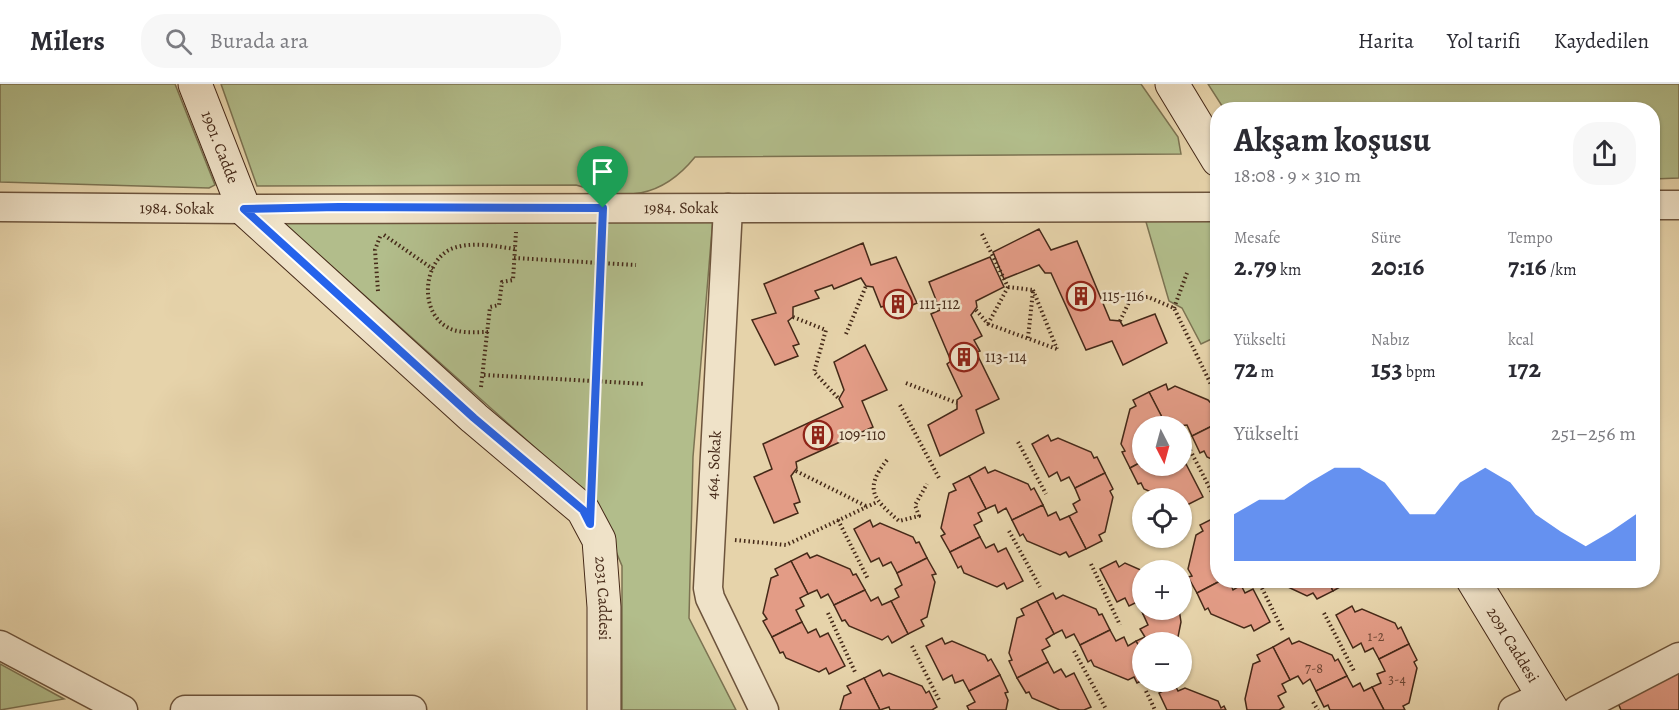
<!DOCTYPE html>
<html lang="tr">
<meta charset="utf-8">
<style>
body{margin:0;font-family:Alegreya,serif;background:#f7f7f7;color:#2b2b33;height:100vh;display:flex;flex-direction:column;font-size:22px;white-space:nowrap}
*{box-sizing:border-box;margin:0}
p{font-size:20px;color:#7c7c81}
.icon{flex:none;width:33px;height:33px;fill:none;stroke:currentColor;stroke-width:2;stroke-linecap:round;stroke-linejoin:round}
.map{position:relative;flex:1;overflow:hidden}
.details{position:absolute;left:1210px;top:18px;width:450px;height:486px;display:flex;flex-direction:column;background:#fff;border-radius:24px;box-shadow:0 2px 4px #0004}
.details>*{flex:none}
.needle{width:39px;rotate:174deg}
.buttons{position:absolute;left:1132px;top:332px;display:grid;gap:12px}
.buttons a{display:grid;place-items:center;width:60px;height:60px;border-radius:50%;background:#fff;box-shadow:0 2px 4px #0004;font-size:30px}
.pin{position:absolute;display:grid;place-items:center;width:51px;height:51px;color:#fff;margin:-62px -26px;border-radius:50% 50% 50% 0;rotate:-45deg;box-shadow:0 0 6px #0007}
.pin .icon{rotate:45deg}
.round{display:grid;place-items:center;flex:none;width:63px;height:63px;border-radius:24px;background:#f7f7f7}
.summary{display:flex;align-items:center;justify-content:space-between;height:102px;padding:0 24px}
h1{font-size:33px;font-weight:600;line-height:45px}
.stats{display:grid;grid-template-columns:repeat(3,1fr);gap:9px;height:102px;padding:6px 24px}
.stats div{display:grid;align-content:center}
.stats b{font-size:26px;font-weight:600}
.stats small{font-size:16px;font-weight:400}
.stats p{font-size:16px}
.chart{height:168px;padding:12px 24px}
.chart p{display:flex;justify-content:space-between}
.chart svg{width:100%;height:108px;margin-top:6px;fill:#2563eb;opacity:.7}
header{display:flex;align-items:center;gap:36px;box-sizing:border-box;height:84px;padding:0 30px;background:#fff;border-bottom:2px solid #e1e1e2}
header strong{font-size:28px}
nav{display:flex;gap:33px;margin-inline-start:auto;font-size:21px}
.search{width:420px;height:54px;background:#f7f7f7;display:flex;align-items:center;gap:15px;box-sizing:border-box;padding:0 21px;border-radius:24px;color:#7c7c81;font-size:22px}
.map>svg:first-child{display:block}
.green{fill:#b2bd8b;stroke:#7c7352;stroke-width:1.5}
.building{fill:#e39c86;stroke:#452918;stroke-width:1.5}
.lines{fill:none;stroke-linecap:round;stroke-linejoin:round}
.street-casing{stroke:#6d543c;stroke-width:31}
.secondary-casing{stroke:#452918;stroke-width:35}
.path{stroke:#452918;stroke-width:4;stroke-dasharray:1.5 3;stroke-linecap:butt}
.street{stroke:#efe2c8;stroke-width:28}
.secondary{stroke:#efe2c8;stroke-width:33}
.route-casing{stroke:#fff;stroke-width:12}
.route{stroke:#2563eb;stroke-width:8}
.labels{text-anchor:middle;dominant-baseline:central;stroke-width:5;stroke-linejoin:round;paint-order:stroke}
.number-label{font-size:14px;fill:#6c4634}
.street-label{font-size:16px;fill:#452918;stroke:#efe2c8}
.poi-label{font-size:16px;fill:#452918;stroke:#efe2c8;text-anchor:start}
</style>
<header>
<strong>Milers</strong>
<div class="search"><svg class="icon" aria-label="search" viewBox="0 0 24 24"><circle cx="10" cy="10" r="6"/><path d="M15 15l6 6"/></svg>Burada ara</div>
<nav><a>Harita</a><a>Yol tarifi</a><a>Kaydedilen</a></nav>
</header>
<div class="map">
<svg width="1679" height="626" viewBox="0 0 1679 626">
<rect width="100%" height="100%" fill="#e6d3aa"/>
<filter id="stains"><feTurbulence type="fractalNoise" baseFrequency=".00333" numOctaves="4"/><feColorMatrix values="0 0 0 0 .2 0 0 0 0 .09 0 0 0 0 .02 0 0 0 .5 -.17"/></filter>
<radialGradient id="worn" r=".72"><stop offset=".6" stop-color="#630" stop-opacity="0"/><stop offset="1" stop-color="#630" stop-opacity=".3"/></radialGradient>
<g class="green">
<path d="M 0,0 L 175,0 L 215,101 L 209,104 L 0,98 Z"/>
<path d="M 221,0 L 1141,0 L 1178,53 L 1181,70 L 695,73 C 661,115 625,117 576,101 L 257,102 Z"/>
<path d="M 1208,0 L 1679,0 L 1679,94 L 1653,95 L 1653,26 L 1224,25 Z"/>
<path d="M 1144,131 L 1218,134 L 1218,252 L 1201,260 L 1182,224 L 1169,217 Z"/>
<path d="M 713,134 L 693,373 L 689,534 L 736,626 L 622,626 L 622,482 L 595,417 L 281,137 Z"/>
<path d="M 0,580 L 64,615 L 0,626 Z"/>
</g>
<g class="building">
<path d="M 1039,145 L 1051,166 L 1077,157 L 1110,236 L 1120,237 L 1123,242 L 1155,230 L 1167,259 L 1123,281 L 1112,257 L 1086,266 L 1051,189 L 1045,189 L 1039,181 L 1004,195 L 993,168 Z"/>
<path d="M 863,159 L 871,181 L 896,173 L 917,219 L 892,230 L 888,221 L 881,223 L 873,203 L 866,202 L 861,194 L 834,205 L 832,201 L 815,207 L 819,214 L 793,223 L 793,233 L 788,237 L 799,260 L 793,262 L 798,272 L 775,281 L 752,236 L 776,229 L 764,200 Z"/>
<path d="M 990,173 L 1004,203 L 976,217 L 977,223 L 971,231 L 982,252 L 974,256 L 980,267 L 976,268 L 999,315 L 976,326 L 984,349 L 940,372 L 928,341 L 957,325 L 957,316 L 962,312 L 947,280 L 951,277 L 931,230 L 940,226 L 929,198 Z"/>
<path d="M 865,261 L 887,306 L 862,317 L 873,343 L 796,378 L 797,384 L 791,392 L 800,418 L 794,420 L 798,429 L 774,439 L 754,393 L 772,385 L 763,360 L 843,323 L 839,315 L 844,306 L 834,278 Z"/>
<path d="M 1218,273 L 1218,288 L 1212,276 Z"/>
<path d="M 1166,300 L 1168,306 L 1175,302 L 1208,316 L 1218,327 L 1218,339 L 1192,352 L 1187,341 L 1177,342 L 1174,337 L 1166,341 L 1149,308 Z"/>
<path d="M 1149,308 L 1166,341 L 1143,342 L 1143,377 L 1130,384 L 1122,368 L 1125,367 L 1121,360 L 1130,325 L 1136,322 L 1133,316 Z"/>
<path d="M 1218,339 L 1218,378 L 1207,373 L 1204,367 L 1200,369 L 1192,352 Z"/>
<path d="M 1048,351 L 1051,357 L 1058,354 L 1091,368 L 1094,374 L 1097,373 L 1105,389 L 1075,404 L 1069,393 L 1061,397 L 1057,388 L 1049,393 L 1032,360 Z"/>
<path d="M 1143,377 L 1143,381 L 1176,381 L 1178,384 L 1186,380 L 1203,413 L 1187,421 L 1182,414 L 1165,414 L 1144,405 L 1141,399 L 1138,400 L 1130,384 Z"/>
<path d="M 985,383 L 988,389 L 995,386 L 1028,400 L 1031,406 L 1034,404 L 1043,421 L 1012,436 L 1006,424 L 998,429 L 995,421 L 986,425 L 969,392 Z"/>
<path d="M 1105,389 L 1113,405 L 1110,407 L 1113,413 L 1105,448 L 1099,451 L 1102,457 L 1086,465 L 1069,432 L 1077,428 L 1073,420 L 1080,416 L 1075,404 Z"/>
<path d="M 969,392 L 986,425 L 978,429 L 982,437 L 974,441 L 980,453 L 950,468 L 941,452 L 945,450 L 941,444 L 949,409 L 956,406 L 953,400 Z"/>
<path d="M 1043,421 L 1048,432 L 1056,428 L 1060,436 L 1069,432 L 1086,465 L 1069,473 L 1066,468 L 1060,471 L 1027,457 L 1023,450 L 1020,452 L 1012,436 Z"/>
<path d="M 1216,433 L 1218,496 L 1222,496 L 1197,509 L 1188,493 L 1192,492 L 1188,485 L 1196,451 L 1203,447 L 1200,441 Z"/>
<path d="M 870,436 L 873,443 L 880,439 L 913,453 L 916,459 L 919,458 L 927,474 L 897,489 L 891,478 L 883,482 L 879,474 L 871,478 L 854,445 Z"/>
<path d="M 980,453 L 986,464 L 994,460 L 998,468 L 1006,464 L 1023,497 L 1007,505 L 1004,499 L 997,503 L 964,489 L 961,482 L 958,484 L 950,468 Z"/>
<path d="M 807,469 L 810,474 L 817,471 L 850,485 L 853,491 L 856,490 L 865,506 L 834,521 L 828,510 L 821,514 L 817,506 L 808,510 L 791,477 Z"/>
<path d="M 927,474 L 936,490 L 932,491 L 935,498 L 927,533 L 921,536 L 924,542 L 908,550 L 891,517 L 899,513 L 895,505 L 902,501 L 897,489 Z"/>
<path d="M 791,477 L 808,510 L 800,514 L 804,522 L 796,526 L 802,538 L 772,553 L 763,537 L 767,535 L 763,529 L 771,494 L 778,491 L 775,485 Z"/>
<path d="M 1116,477 L 1119,483 L 1125,479 L 1143,487 L 1143,525 L 1152,525 L 1143,530 L 1137,518 L 1129,522 L 1125,514 L 1117,518 L 1100,485 Z"/>
<path d="M 1222,496 L 1229,496 L 1233,506 L 1241,501 L 1245,509 L 1253,505 L 1270,538 L 1254,547 L 1251,541 L 1244,544 L 1211,530 L 1208,524 L 1205,526 L 1197,509 Z"/>
<path d="M 1273,496 L 1328,496 L 1333,507 L 1317,515 L 1313,509 L 1307,512 Z"/>
<path d="M 1328,496 L 1348,496 L 1349,498 L 1333,507 Z"/>
<path d="M 865,506 L 871,517 L 878,513 L 882,521 L 891,517 L 908,550 L 892,559 L 888,552 L 882,556 L 849,542 L 845,536 L 842,537 L 834,521 Z"/>
<path d="M 1053,509 L 1056,515 L 1063,511 L 1096,525 L 1099,531 L 1102,530 L 1110,546 L 1080,561 L 1074,550 L 1066,554 L 1062,546 L 1054,550 L 1037,517 Z"/>
<path d="M 1037,517 L 1054,550 L 1046,555 L 1050,562 L 1042,566 L 1048,578 L 1017,594 L 1009,577 L 1012,576 L 1009,569 L 1017,534 L 1024,531 L 1021,525 Z"/>
<path d="M 1352,522 L 1355,528 L 1362,525 L 1395,539 L 1398,545 L 1401,543 L 1409,560 L 1379,575 L 1373,564 L 1365,568 L 1361,559 L 1353,564 L 1336,531 Z"/>
<path d="M 1152,525 L 1179,525 L 1181,538 L 1177,558 L 1143,558 L 1143,570 L 1136,557 L 1145,553 L 1140,545 L 1148,541 L 1143,530 Z"/>
<path d="M 802,538 L 808,549 L 816,545 L 820,553 L 828,549 L 845,582 L 829,590 L 826,584 L 819,588 L 786,574 L 783,568 L 780,569 L 772,553 Z"/>
<path d="M 1110,546 L 1116,557 L 1124,553 L 1128,562 L 1136,557 L 1143,570 L 1143,596 L 1137,599 L 1134,593 L 1128,596 L 1094,582 L 1091,576 L 1088,578 L 1080,561 Z"/>
<path d="M 942,554 L 945,560 L 952,557 L 985,571 L 988,577 L 991,575 L 1000,591 L 969,607 L 963,596 L 955,599 L 952,591 L 943,596 L 926,562 Z"/>
<path d="M 1289,554 L 1292,560 L 1299,557 L 1332,571 L 1335,577 L 1338,575 L 1347,592 L 1316,607 L 1310,595 L 1303,600 L 1298,592 L 1290,596 L 1273,563 Z"/>
<path d="M 1409,560 L 1417,576 L 1414,578 L 1417,584 L 1409,619 L 1403,622 L 1405,626 L 1384,626 L 1372,603 L 1381,599 L 1377,590 L 1385,587 L 1379,575 Z"/>
<path d="M 1273,563 L 1290,596 L 1282,600 L 1286,608 L 1278,612 L 1284,623 L 1279,626 L 1247,626 L 1245,615 L 1253,580 L 1260,577 L 1257,571 Z"/>
<path d="M 1048,578 L 1054,589 L 1061,585 L 1066,593 L 1074,589 L 1091,623 L 1084,626 L 1060,626 L 1032,614 L 1029,608 L 1026,609 L 1017,594 Z"/>
<path d="M 880,586 L 883,592 L 889,589 L 922,602 L 926,609 L 929,607 L 937,623 L 932,626 L 890,626 L 889,623 L 880,626 L 864,594 Z"/>
<path d="M 1679,589 L 1679,626 L 1621,626 L 1618,619 Z"/>
<path d="M 1000,591 L 1008,608 L 1005,609 L 1008,616 L 1006,626 L 969,626 L 967,622 L 975,618 L 969,607 Z"/>
<path d="M 1347,592 L 1353,603 L 1360,599 L 1364,607 L 1372,603 L 1384,626 L 1330,626 L 1328,621 L 1324,623 L 1316,607 Z"/>
<path d="M 864,594 L 880,626 L 840,626 L 844,612 L 851,609 L 847,602 Z"/>
<path d="M 1175,601 L 1178,607 L 1185,604 L 1218,617 L 1221,624 L 1224,622 L 1226,626 L 1167,626 L 1159,609 Z"/>
</g>
<g class="lines">
<g class="street-casing">
<g id="street">
<path d="M 1653,121 L 1679,121"/>
<path id="s1" d="M 0,123 L 244,125 L 1218,123"/>
<path d="M 728,124 L 708,504 L 710,514 L 764,626"/>
<path d="M 0,561 L 123,626"/>
<path d="M 185,626 L 412,626"/>
<path d="M 1513,626 L 1543,612"/>
<path d="M 1577,626 L 1679,573"/>
</g>
</g>
<g class="secondary-casing">
<g id="secondary">
<path id="s2" d="M 195,0 L 244,125 L 474,334 L 583,426 L 599,456 L 604,523 L 604,626"/>
<path d="M 1172,0 L 1218,76"/>
<path id="s3" d="M 1473,496 L 1552,626"/>
</g>
</g>
<g class="path">
<path d="M 982,150 L 1008,203"/>
<path d="M 384,151 L 433,185"/>
<path d="M 514,174 L 636,181"/>
<path d="M 1008,203 L 1033,206"/>
<path d="M 1033,206 L 1057,265"/>
<path d="M 378,207 L 375,166 L 381,150"/>
<path d="M 1174,224 L 1187,189"/>
<path d="M 976,226 L 988,240 L 1057,265"/>
<path d="M 793,233 L 826,246 L 814,288 L 839,315"/>
<path d="M 1120,237 L 1131,214 L 1148,213 L 1174,224 L 1218,315"/>
<path d="M 988,240 L 1008,203"/>
<path d="M 488,248 C 475,248 458,250 447,243 C 419,227 423,178 451,165 C 471,157 494,162 515,165"/>
<path d="M 846,250 L 866,202"/>
<path d="M 1028,254 L 1033,207"/>
<path d="M 484,291 L 645,300"/>
<path d="M 906,299 L 957,319"/>
<path d="M 481,303 L 490,223 L 499,221 L 502,198 L 513,196 L 516,148"/>
<path d="M 900,321 L 939,394"/>
<path d="M 1018,358 L 1046,410"/>
<path d="M 1188,362 L 1218,420"/>
<path d="M 887,376 C 863,406 874,415 899,437 L 919,432 L 915,421 L 927,400"/>
<path d="M 796,387 L 866,422"/>
<path d="M 592,397 L 603,150"/>
<path d="M 838,436 L 868,495"/>
<path d="M 1009,447 L 1040,503"/>
<path d="M 735,456 L 786,461 L 877,418"/>
<path d="M 1091,480 L 1120,541"/>
<path d="M 1258,496 L 1283,547"/>
<path d="M 828,529 L 855,588"/>
<path d="M 1324,529 L 1355,589"/>
<path d="M 912,562 L 939,616"/>
<path d="M 1074,567 L 1106,625"/>
<path d="M 1146,607 L 1155,626"/>
<path d="M 1313,618 L 1318,626"/>
</g>
<use href="#street" class="street"/>
<use href="#secondary" class="secondary"/>
</g>
<g class="lines">
<g class="route-casing">
<path id="route" d="M 339,123 L 603,124 L 590,440 L 583,426 L 474,334 L 244,125 Z"/>
</g>
<use href="#route" class="route"/>
</g>
<defs>
<g id="building-ring" transform="scale(1.5)"><circle r="9.5" fill="#efe2c8" stroke="#8f2418" stroke-width="1.5"/><path d="M-4-6H4V6H1V3H-1V6H-4ZM-2.5-4.3h1.7v1.8h-1.7ZM.8-4.3h1.7v1.8H.8ZM-2.5-1h1.7V.8h-1.7ZM.8-1h1.7V.8H.8Z" fill="#8f2418"/></g>
</defs>
<g fill-rule="evenodd">
<use href="#building-ring" x="1081" y="212"/>
<use href="#building-ring" x="898" y="220"/>
<use href="#building-ring" x="964" y="273"/>
<use href="#building-ring" x="818" y="351"/>
</g>
<g class="labels">
<g class="number-label">
<text x="1376" y="552">1-2</text>
<text x="1314" y="584">7-8</text>
<text x="1397" y="595">3-4</text>
</g>
<g class="street-label">
<text stroke="none"><textPath href="#s2" startOffset="68">1901. Cadde</textPath></text>
<text stroke="none"><textPath href="#s1" startOffset="681">1984. Sokak</textPath></text>
<text stroke="none"><textPath href="#s1" startOffset="177">1984. Sokak</textPath></text>
<text transform="translate(714 381) rotate(-87)">464. Sokak</text>
<text stroke="none"><textPath href="#s2" startOffset="680">2031 Caddesi</textPath></text>
<text stroke="none"><textPath href="#s3" startOffset="76">2091 Caddesi</textPath></text>
</g>
<g class="poi-label">
<text x="1102" y="212">115-116</text>
<text x="919" y="220">111-112</text>
<text x="985" y="273">113-114</text>
<text x="839" y="351">109-110</text>
</g>
</g>
<rect width="100%" height="100%" filter="url(#stains)"/>
<rect width="100%" height="100%" fill="url(#worn)"/>
</svg>
<div class="buttons">
<a><svg class="needle" viewBox="-14 -14 28 28"><path d="M0-13l5 13h-10z" fill="#e53935"/><path d="M0 13l5-13h-10z" fill="#7c7c81"/></svg></a>
<a><svg class="icon" aria-label="locate" viewBox="0 0 24 24"><circle cx="12" cy="12" r="6"/><path d="M12 2v4M12 18v4M2 12h4M18 12h4"/></svg></a>
<a>+</a>
<a>−</a>
</div>
<div class="pin" style="left:603px;top:124px;background:#1e9e55"><svg class="icon" aria-label="arrive" viewBox="0 0 24 24"><path d="M6 21V4h12l-3 4 3 4H6"/></svg></div>
<section class="details">
<div class="summary"><div><h1>Akşam koşusu</h1><p>18:08 · 9 × 310 m</p></div><a class="round"><svg class="icon" aria-label="share" viewBox="0 0 24 24"><path d="M12 15V3M7 8l5-5 5 5M5 13v7h14v-7"/></svg></a></div>
<div class="stats">
<div><p>Mesafe</p><b>2.79<small> km</small></b></div>
<div><p>Süre</p><b>20:16</b></div>
<div><p>Tempo</p><b>7:16<small> /km</small></b></div>
</div>
<div class="stats">
<div><p>Yükselti</p><b>72<small> m</small></b></div>
<div><p>Nabız</p><b>153<small> bpm</small></b></div>
<div><p>kcal</p><b>172</b></div>
</div>
<div class="chart"><p><span>Yükselti</span>251–256 m</p>
<svg viewBox="0 0 160 44" preserveAspectRatio="none"><path d="M0 44V25L10 19L20 19L30 12L40 6L50 6L60 12L70 25L80 25L90 12L100 6L110 12L120 25L130 32L140 38L150 32L160 25V44z"/></svg>
</div>
</section>
</div>
